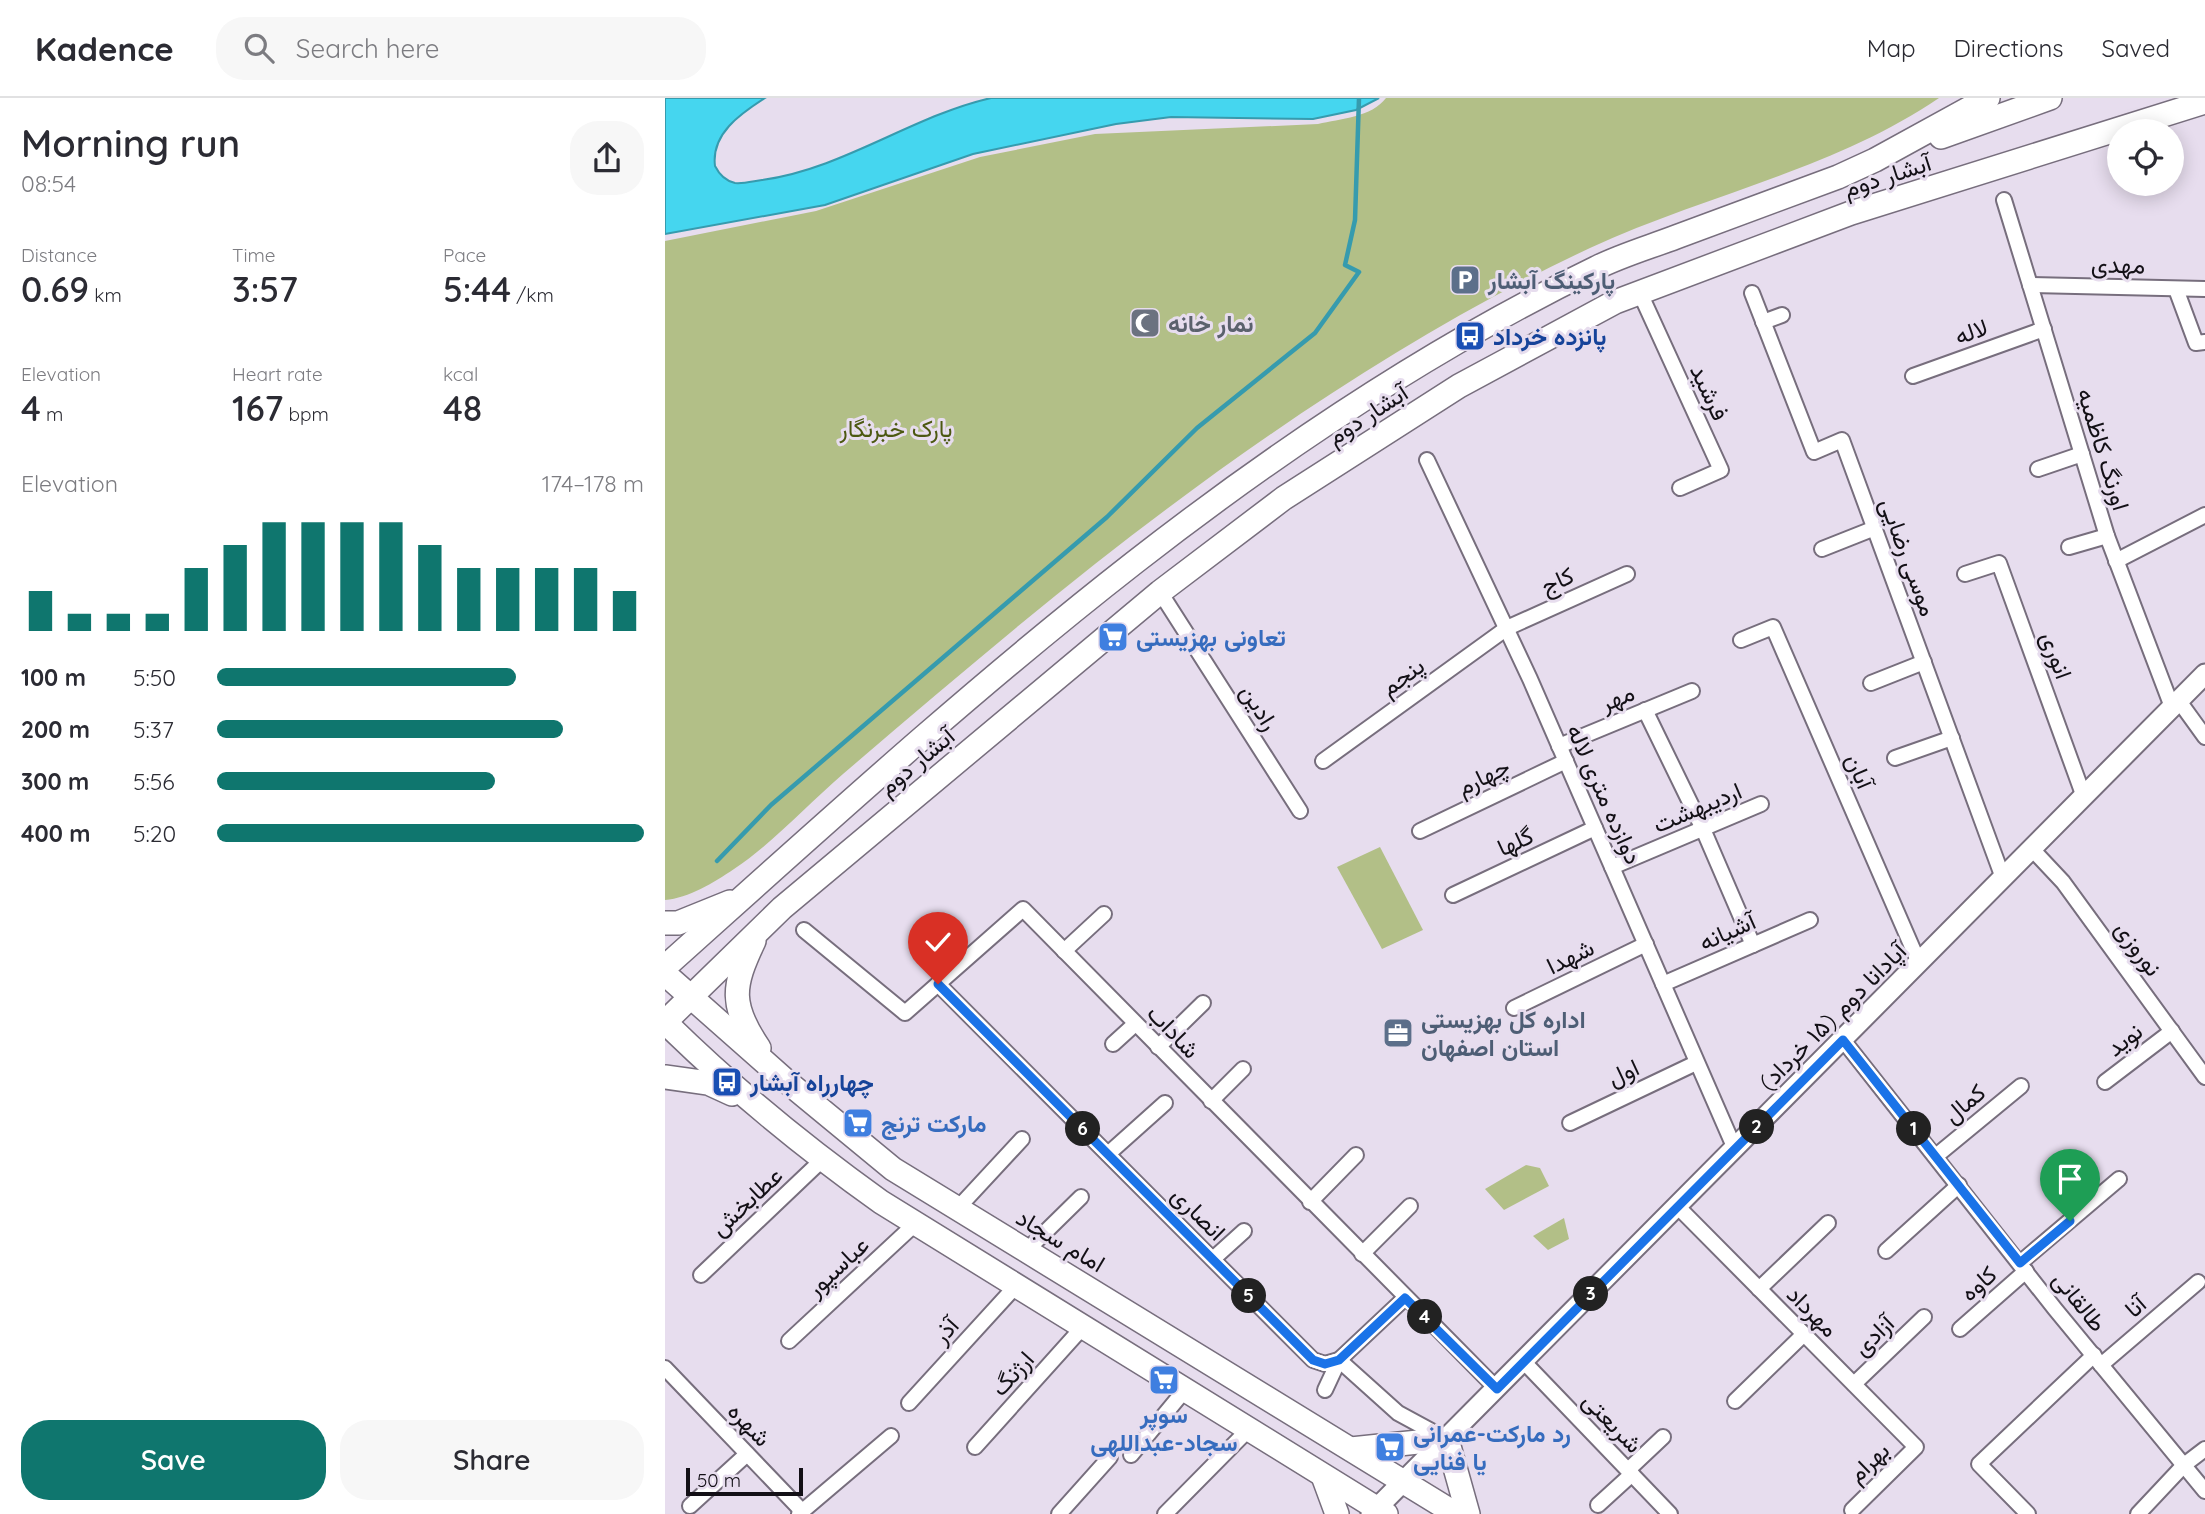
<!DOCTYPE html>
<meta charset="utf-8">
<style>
body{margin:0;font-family:Quicksand,Vazirmatn,sans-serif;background:#f7f7f7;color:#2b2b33;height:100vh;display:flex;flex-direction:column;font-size:26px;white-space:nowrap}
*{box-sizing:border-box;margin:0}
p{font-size:23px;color:#7c7c81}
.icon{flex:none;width:38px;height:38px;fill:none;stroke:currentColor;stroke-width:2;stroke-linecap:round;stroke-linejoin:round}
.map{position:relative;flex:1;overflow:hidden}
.sheet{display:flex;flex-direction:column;background:#fff;width:665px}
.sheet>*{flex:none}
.tools{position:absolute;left:1442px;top:21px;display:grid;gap:14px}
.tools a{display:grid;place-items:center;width:77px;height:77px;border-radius:50%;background:#fff;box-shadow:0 4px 18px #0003;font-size:35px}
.scale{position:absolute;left:21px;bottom:18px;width:117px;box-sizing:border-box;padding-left:7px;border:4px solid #131016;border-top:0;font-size:19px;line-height:24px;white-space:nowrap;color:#131016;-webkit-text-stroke:5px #e7ddee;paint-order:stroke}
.pin{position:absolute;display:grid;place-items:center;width:60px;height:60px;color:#fff;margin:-72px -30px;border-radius:50% 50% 50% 0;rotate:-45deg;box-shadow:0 0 7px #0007}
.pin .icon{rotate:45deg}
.km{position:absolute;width:35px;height:35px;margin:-18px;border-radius:50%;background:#222;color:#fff;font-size:19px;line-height:35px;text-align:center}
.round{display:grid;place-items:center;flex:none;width:74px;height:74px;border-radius:28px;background:#f7f7f7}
.head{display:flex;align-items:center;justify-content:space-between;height:119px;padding:0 21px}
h1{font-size:38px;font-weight:600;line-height:52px}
.metrics{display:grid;grid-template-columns:repeat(3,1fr);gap:10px;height:119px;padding:7px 21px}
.metrics div{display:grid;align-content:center}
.metrics b{font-size:35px;font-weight:600}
.metrics small{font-size:19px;font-weight:400}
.metrics p{font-size:19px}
.chart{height:196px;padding:14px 21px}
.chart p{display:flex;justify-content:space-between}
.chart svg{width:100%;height:126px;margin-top:7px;stroke:#0f766e;stroke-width:6}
.primary-button{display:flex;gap:14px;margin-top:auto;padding:14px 21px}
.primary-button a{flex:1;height:80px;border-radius:28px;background:#0f766e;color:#fff;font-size:28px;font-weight:600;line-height:80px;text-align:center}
.primary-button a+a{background:#f7f7f7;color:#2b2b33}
ul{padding:0 21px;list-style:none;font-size:23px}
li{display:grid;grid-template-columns:112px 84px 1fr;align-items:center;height:52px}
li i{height:18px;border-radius:9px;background:#0f766e}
header{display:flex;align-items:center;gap:42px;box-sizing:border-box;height:98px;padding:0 35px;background:#fff;border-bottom:2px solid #e1e1e2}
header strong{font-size:33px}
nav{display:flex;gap:38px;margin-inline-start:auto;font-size:24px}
.search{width:490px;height:63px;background:#f7f7f7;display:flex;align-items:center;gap:18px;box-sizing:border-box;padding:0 24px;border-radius:28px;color:#7c7c81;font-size:26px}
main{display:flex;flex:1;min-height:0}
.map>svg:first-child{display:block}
.green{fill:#b2bf87}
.water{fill:#45d6ef;stroke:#369bae;stroke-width:2}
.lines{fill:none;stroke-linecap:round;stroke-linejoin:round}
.stream{stroke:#369bae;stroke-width:4.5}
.minor-casing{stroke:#776e7d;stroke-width:18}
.secondary-casing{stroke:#776e7d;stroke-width:23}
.primary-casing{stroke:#776e7d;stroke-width:26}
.minor{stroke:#fff;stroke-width:14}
.secondary{stroke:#fff;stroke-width:19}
.primary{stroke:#fff;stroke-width:23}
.route-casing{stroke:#fff;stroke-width:14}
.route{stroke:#1a73e8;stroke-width:9}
.labels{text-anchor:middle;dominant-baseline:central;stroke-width:6;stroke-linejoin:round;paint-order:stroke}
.street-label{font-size:24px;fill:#131016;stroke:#e7ddee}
.service-label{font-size:24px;font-weight:bold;fill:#4e5e75;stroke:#e7ddee;text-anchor:start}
.worship-label{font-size:24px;font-weight:bold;fill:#5b616d;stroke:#e7ddee;text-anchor:start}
.transit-label{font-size:24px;font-weight:bold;fill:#164399;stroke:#e7ddee;text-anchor:start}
.park-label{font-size:24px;fill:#4c5811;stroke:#e7ddee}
.shop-label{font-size:24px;font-weight:bold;fill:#366cbe;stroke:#e7ddee;text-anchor:start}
</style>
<header>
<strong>Kadence</strong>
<div class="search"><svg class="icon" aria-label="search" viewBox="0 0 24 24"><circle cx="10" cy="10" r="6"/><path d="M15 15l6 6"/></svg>Search here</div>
<nav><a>Map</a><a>Directions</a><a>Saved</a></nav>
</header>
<main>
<section class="sheet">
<div class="head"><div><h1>Morning run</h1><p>08:54</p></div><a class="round"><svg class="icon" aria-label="share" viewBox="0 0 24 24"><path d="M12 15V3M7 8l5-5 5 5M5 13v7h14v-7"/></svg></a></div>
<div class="metrics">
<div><p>Distance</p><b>0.69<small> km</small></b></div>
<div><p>Time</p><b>3:57</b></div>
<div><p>Pace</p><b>5:44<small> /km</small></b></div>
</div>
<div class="metrics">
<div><p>Elevation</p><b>4<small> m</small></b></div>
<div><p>Heart rate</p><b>167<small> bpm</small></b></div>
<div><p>kcal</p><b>48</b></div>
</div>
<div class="chart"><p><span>Elevation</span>174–178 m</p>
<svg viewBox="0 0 160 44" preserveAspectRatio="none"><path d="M5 44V30M15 44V38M25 44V38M35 44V38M45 44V22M55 44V14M65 44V6M75 44V6M85 44V6M95 44V6M105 44V14M115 44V22M125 44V22M135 44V22M145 44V22M155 44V30"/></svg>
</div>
<ul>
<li><b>100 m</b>5:50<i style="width:70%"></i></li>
<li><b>200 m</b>5:37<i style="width:81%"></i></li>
<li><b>300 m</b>5:56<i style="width:65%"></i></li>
<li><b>400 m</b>5:20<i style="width:100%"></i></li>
</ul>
<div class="primary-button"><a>Save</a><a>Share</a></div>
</section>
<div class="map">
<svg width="1540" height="1416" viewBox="0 0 1540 1416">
<rect width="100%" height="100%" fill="#e7ddee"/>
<g class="green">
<path d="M 721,0 L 1274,0 C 1168,72 1039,97 925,150 C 748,233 583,346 430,466 C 344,534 261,605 178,676 C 142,707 108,745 69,771 C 48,785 24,800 0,802 L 0,143 L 151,113 L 315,59 L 430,36 L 653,26 C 675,21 707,19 721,0 Z"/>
<path d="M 715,749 L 758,832 L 717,851 L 672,769 Z"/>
<path d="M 861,1067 L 875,1070 L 884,1088 L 839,1112 L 820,1091 Z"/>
<path d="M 899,1120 L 904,1141 L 883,1152 L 868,1138 Z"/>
</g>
<path class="water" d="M 0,0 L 100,0 C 75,16 46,36 50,68 C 54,76 61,83 70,85 C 78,86 89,83 97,82 C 178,71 247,18 326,0 L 714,0 L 691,12 L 648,21 L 506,19 L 451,26 L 308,56 L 160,107 L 0,136 Z"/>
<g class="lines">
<path class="stream" d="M 52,763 L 106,707 L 442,419 L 532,330 L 650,235 L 694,174 L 680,167 L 690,122 L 694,0"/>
<g class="minor-casing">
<g id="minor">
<path d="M 1339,102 L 1442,438 L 1507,609"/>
<path d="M 1365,187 L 1540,191"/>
<path d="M 1511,191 L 1531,245 L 1540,244"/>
<path d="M 975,195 L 1056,372 L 1015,390"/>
<path d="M 1087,195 L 1149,354 L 1177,342 L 1338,780"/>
<path d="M 1098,224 L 1117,217"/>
<path d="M 1248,278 L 1379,231"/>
<path d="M 762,362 L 865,581 L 1070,1051"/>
<path d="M 1373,371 L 1417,356"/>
<path d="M 1404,449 L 1442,438"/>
<path d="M 1157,451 L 1210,430"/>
<path d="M 1451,463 L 1540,417"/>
<path d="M 1300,476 L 1334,465 L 1419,699"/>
<path d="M 495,494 L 635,713"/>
<path d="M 1076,542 L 1108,529 L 1254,865"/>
<path d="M 1206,585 L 1259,564"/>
<path d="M 1514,603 L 1540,639"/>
<path d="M 980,612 L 1038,731 L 1088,847"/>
<path d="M 894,648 L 1027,593"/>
<path d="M 1230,660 L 1287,640"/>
<path d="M 658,663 L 842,530 L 962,476"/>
<path d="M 755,733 L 901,663"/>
<path d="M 1367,751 L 1398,784 L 1540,979"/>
<path d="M 947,769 L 1096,706"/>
<path d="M 788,797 L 930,730"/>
<path d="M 139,832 L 240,915 L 358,811 L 832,1291"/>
<path d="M 399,853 L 439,816"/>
<path d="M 273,886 L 648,1262 L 660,1266 L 674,1262 L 733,1315 L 781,1341"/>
<path d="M 998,886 L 1145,822"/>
<path d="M 849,910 L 981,846"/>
<path d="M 1178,942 L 1390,1211 L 1540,1393"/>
<path d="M 448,946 L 470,926"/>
<path d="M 493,949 L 538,905"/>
<path d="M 1440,984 L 1507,933"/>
<path d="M 546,1003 L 578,971"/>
<path d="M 905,1025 L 1031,965"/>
<path d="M 443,1056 L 500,1005"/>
<path d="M 1271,1058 L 1356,988"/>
<path d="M 645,1104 L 691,1057"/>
<path d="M 1013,1109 L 1251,1349 L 1187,1412"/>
<path d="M 293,1110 L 357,1041"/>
<path d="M 362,1152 L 416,1099"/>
<path d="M 1221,1153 L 1294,1087"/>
<path d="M 697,1156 L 745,1108"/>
<path d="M 548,1161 L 579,1133"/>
<path d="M 1355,1165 L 1454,1081"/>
<path d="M 36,1177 L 157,1062"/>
<path d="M 1094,1191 L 1163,1125"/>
<path d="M 1295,1231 L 1361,1173"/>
<path d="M 124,1243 L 250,1126"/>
<path d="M 859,1264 L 1005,1416"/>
<path d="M 1436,1267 L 1533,1184"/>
<path d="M 0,1270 L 137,1413"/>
<path d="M 1189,1286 L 1259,1219"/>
<path d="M 660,1292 L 674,1262 L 740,1200"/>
<path d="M 1070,1303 L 1139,1236"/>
<path d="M 244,1305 L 350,1189"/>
<path d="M 310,1349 L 417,1230"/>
<path d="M 466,1357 L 519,1293"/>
<path d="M 963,1372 L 998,1339"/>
<path d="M 933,1407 L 967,1376"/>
<path d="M 25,1408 L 82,1356"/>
<path d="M 134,1416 L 226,1338"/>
<path d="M 394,1416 L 445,1359"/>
<path d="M 500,1416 L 583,1332"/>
<path d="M 1363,1416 L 1314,1366 L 1429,1257"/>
<path d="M 1473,1416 L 1519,1367 L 1540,1351"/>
</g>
</g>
<g class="secondary-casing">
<path id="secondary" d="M 706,1416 L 1540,576"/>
</g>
<g class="primary-casing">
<g id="primary">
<path d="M 1276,39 L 1385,0"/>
<path d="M 0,825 L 13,825 L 65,804"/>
<path d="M 89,843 C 67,889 65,907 94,950"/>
<path d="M 0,869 C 288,611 579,340 931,170 C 957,157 985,149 1011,139 C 1065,119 1119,99 1173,79 L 1210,62 L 1323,0"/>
<path d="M 0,876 L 120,982 L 228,1071 L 791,1416"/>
<path d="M 0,924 L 117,810 L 495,494 L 619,400 L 794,288 L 950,204 L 1186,115 L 1540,4"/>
<path d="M 0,924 C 67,990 139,1049 216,1104 L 721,1416"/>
<path d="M 0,979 L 43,985 L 67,996"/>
<path d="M 686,1351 L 782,1341 L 803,1416"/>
<path d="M 658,1378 L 672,1416"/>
</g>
</g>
<use href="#minor" class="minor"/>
<use href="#secondary" class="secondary"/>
<use href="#primary" class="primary"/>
</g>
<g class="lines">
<g class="route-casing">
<path id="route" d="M 273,886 L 648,1262 L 660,1266 L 674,1262 L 740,1200 L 832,1291 L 1178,942 L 1355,1165 L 1405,1123"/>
</g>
<use href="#route" class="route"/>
</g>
<defs>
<g id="parking-square" transform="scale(1.575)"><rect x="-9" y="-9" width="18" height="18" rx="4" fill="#5c6f8a" stroke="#e7ddee"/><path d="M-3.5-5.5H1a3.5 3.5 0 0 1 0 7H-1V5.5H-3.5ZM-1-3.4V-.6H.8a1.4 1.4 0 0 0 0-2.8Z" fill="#fff"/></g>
<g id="mosque-square" transform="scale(1.575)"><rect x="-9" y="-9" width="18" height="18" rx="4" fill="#6b7280" stroke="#e7ddee"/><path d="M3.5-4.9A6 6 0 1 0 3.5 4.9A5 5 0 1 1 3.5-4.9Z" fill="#fff"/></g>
<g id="bus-square" transform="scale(1.575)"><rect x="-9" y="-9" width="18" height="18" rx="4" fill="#1a4fb4" stroke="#e7ddee"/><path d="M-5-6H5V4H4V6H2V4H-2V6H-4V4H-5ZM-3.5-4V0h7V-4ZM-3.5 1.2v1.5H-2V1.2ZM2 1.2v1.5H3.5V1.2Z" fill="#fff"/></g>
<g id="supermarket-square" transform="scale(1.575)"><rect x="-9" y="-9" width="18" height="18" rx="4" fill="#3f7fe0" stroke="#e7ddee"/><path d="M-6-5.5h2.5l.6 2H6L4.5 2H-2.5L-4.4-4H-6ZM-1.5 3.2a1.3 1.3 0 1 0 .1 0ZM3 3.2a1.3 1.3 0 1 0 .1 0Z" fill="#fff"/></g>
<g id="office-square" transform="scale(1.575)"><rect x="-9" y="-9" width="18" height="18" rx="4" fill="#5c6f8a" stroke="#e7ddee"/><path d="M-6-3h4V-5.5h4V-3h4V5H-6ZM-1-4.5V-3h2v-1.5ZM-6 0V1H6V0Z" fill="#fff"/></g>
</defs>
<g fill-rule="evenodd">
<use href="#parking-square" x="800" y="182"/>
<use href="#mosque-square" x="480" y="225"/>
<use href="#bus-square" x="805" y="238"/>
<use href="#supermarket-square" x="448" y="539"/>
<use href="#office-square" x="733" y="935"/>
<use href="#bus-square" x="62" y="984"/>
<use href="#supermarket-square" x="193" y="1025"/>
<use href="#supermarket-square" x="499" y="1282"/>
<use href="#supermarket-square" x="725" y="1349"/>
</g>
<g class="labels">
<g class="street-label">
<text transform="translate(1222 77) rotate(-18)">آبشار دوم</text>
<text transform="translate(1453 166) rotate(1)">مهدی</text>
<text transform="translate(1306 233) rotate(-19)">لاله</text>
<text transform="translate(1045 294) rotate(65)">فرشید</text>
<text transform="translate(702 316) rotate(-33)">آبشار دوم</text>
<text transform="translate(1439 351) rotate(73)">اورنگ کاظمیه</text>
<text transform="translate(1244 459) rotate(70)">موسی رضایی</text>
<text transform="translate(892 482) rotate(-24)">کاج</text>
<text transform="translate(1392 557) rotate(70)">انوری</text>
<text transform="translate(737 578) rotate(-36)">پنجم</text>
<text transform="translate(952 599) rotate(-23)">مهر</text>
<text transform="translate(595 609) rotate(58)">رادین</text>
<text transform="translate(251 663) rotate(-40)">آبشار دوم</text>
<text transform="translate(1195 673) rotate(67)">آبان</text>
<text transform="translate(818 678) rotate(-26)">چهارم</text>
<text transform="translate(940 696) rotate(66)">دوازده متری لاله</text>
<text transform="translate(1032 709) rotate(-23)">اردیبهشت</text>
<text transform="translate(850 743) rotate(-25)">گلها</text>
<text transform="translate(1062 833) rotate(-24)">آشیانه</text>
<text transform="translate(1474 850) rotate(54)">نوروزی</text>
<text transform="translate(905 858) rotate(-26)">شهدا</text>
<text transform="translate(1167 918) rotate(-45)">آپادانا دوم (۱۵ خرداد)</text>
<text transform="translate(509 933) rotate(46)">شاداب</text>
<text transform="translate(1459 941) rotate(-38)">نوید</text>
<text transform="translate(958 974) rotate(-25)">اول</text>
<text transform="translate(1299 1005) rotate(-40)">کمال</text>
<text transform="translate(81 1103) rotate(-43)">عطابخش</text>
<text transform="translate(534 1115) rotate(45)">انصاری</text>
<text transform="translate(396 1142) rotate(31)">امام سجاد</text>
<text transform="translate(172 1168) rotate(-43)">عباسپور</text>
<text transform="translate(1313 1185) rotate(-41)">کاوه</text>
<text transform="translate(1415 1203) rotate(51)">طالقانی</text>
<text transform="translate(1470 1208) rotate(-41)">آنا</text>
<text transform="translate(1148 1213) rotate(45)">مهرداد</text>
<text transform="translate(280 1232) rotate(-48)">آذر</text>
<text transform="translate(1208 1237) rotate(-44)">آزادی</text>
<text transform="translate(347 1275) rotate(-48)">ارژنگ</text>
<text transform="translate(948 1324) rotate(46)">شریعتی</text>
<text transform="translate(85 1326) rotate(46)">شهره</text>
<text transform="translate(1203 1364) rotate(-44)">بهرام</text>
</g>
<g class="service-label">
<text x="823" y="182">پارکینگ آبشار</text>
<text x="756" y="921">اداره کل بهزیستی<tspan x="756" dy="28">استان اصفهان</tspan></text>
</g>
<g class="worship-label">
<text x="503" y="225">نمار خانه</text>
</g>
<g class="transit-label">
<text x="828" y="238">پانزده خرداد</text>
<text x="85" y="984">چهارراه آبشار</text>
</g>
<g class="park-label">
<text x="231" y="330">پارک خبرنگار</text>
</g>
<g class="shop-label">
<text x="471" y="539">تعاونی بهزیستی</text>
<text x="216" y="1025">مارکت ترنج</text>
<text x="499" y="1316" text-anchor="middle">سوپر<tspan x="499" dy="28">سجاد-عبداللهی</tspan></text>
<text x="748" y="1335">رد مارکت-عمرانی<tspan x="748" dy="28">یا فنایی</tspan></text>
</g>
</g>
</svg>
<div class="tools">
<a><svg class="icon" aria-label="locate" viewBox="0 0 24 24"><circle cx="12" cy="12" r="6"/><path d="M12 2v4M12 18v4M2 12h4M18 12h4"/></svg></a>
</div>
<div class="scale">50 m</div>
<div class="pin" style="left:1405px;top:1123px;background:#1e9e55"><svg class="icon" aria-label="arrive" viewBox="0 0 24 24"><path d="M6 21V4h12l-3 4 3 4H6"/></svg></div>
<div class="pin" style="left:273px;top:886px;background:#d93025"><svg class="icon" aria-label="check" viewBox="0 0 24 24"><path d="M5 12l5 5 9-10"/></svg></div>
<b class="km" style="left:1249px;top:1031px">1</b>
<b class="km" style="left:1092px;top:1029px">2</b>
<b class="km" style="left:926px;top:1196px">3</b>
<b class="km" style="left:760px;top:1219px">4</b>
<b class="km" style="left:584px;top:1198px">5</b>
<b class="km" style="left:418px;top:1031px">6</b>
</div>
</main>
